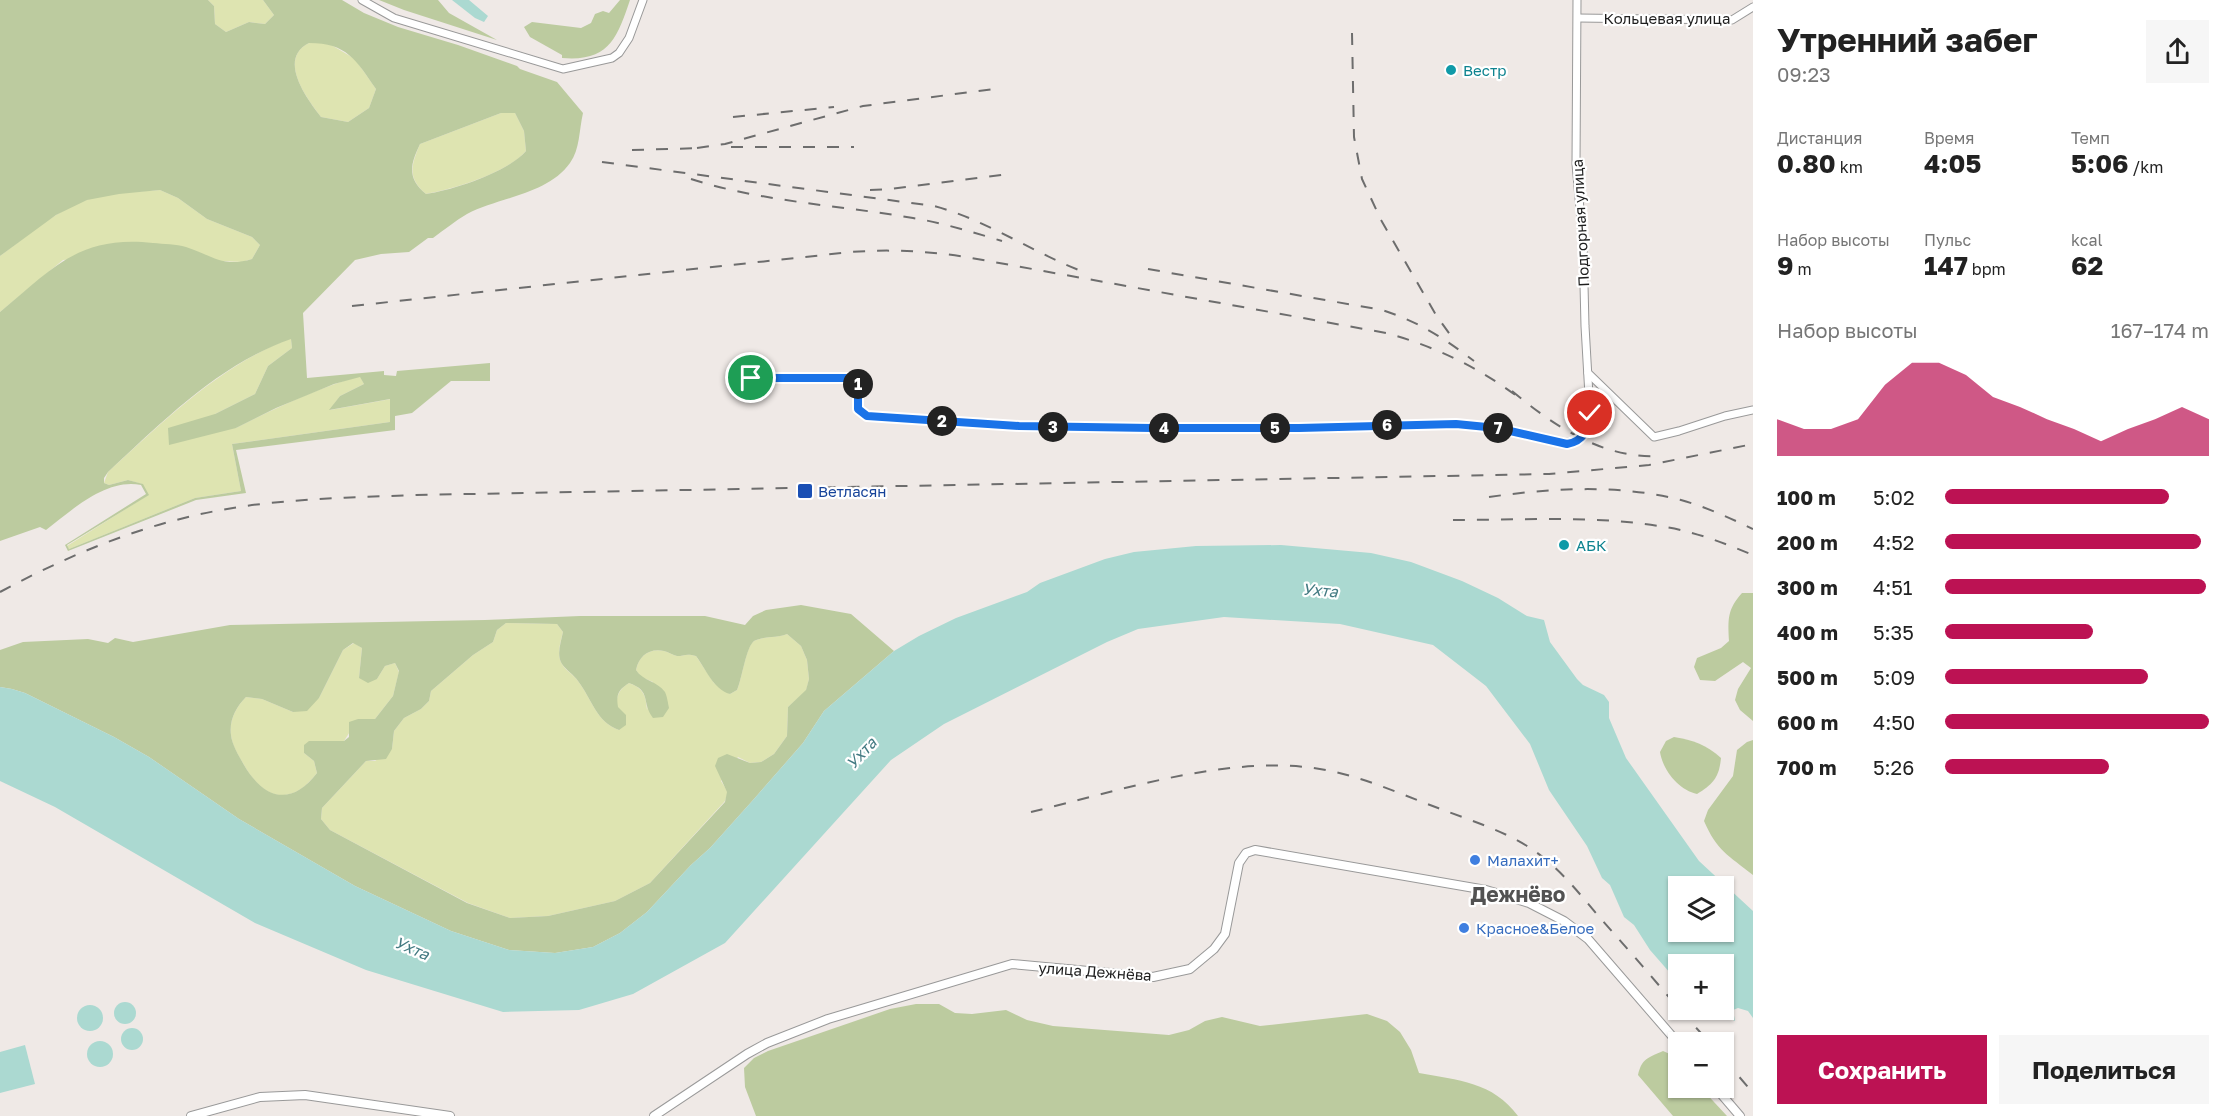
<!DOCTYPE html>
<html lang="ru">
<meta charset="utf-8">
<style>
body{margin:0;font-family:"Golos Text",sans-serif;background:#f6f6f6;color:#222;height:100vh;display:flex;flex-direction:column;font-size:22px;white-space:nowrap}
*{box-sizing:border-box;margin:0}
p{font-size:20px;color:#767676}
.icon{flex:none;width:33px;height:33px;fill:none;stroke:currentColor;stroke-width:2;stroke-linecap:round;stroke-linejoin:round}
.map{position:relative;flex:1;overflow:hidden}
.drawer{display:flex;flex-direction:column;background:#fff;width:480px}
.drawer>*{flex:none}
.controls{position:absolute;left:1668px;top:876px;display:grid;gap:12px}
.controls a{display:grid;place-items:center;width:66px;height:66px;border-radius:0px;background:#fff;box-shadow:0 2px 4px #0004;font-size:30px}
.pin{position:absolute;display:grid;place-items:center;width:51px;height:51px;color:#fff;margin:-26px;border:3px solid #fff;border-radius:50%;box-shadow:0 2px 6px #0007}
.km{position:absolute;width:30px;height:30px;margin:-15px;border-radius:50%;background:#222;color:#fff;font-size:16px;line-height:30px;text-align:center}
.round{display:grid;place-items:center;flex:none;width:63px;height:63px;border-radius:0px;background:#f6f6f6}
.summary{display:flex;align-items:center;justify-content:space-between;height:102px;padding:0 24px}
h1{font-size:33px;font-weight:700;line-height:45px}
.stats{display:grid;grid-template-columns:repeat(3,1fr);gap:9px;height:102px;padding:6px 24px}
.stats div{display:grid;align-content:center}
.stats b{font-size:26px;font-weight:700}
.stats small{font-size:16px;font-weight:400}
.stats p{font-size:16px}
.chart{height:168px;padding:12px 24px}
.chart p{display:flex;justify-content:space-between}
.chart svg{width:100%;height:108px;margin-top:6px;fill:#bc1253;opacity:.7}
.primary-button{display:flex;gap:12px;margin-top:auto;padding:12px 24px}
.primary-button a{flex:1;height:69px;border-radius:0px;background:#bc1253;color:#fff;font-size:24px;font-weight:700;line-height:69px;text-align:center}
.primary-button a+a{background:#f6f6f6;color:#222}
ul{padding:0 24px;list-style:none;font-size:20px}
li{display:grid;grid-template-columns:96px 72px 1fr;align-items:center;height:45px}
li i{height:15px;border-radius:8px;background:#bc1253}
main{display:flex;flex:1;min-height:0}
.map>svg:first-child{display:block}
.grass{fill:#dee4b1}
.forest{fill:#bccb9f;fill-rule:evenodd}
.water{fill:#abd9d1;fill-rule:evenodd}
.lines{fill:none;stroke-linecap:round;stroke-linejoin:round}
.minor-casing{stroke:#999;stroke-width:9}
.tertiary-casing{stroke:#999;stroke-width:10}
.minor{stroke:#fff;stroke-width:7}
.tertiary{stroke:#fff;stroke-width:8}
.rail{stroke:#6d6d6d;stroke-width:2;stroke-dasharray:12 12;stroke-linecap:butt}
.route-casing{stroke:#fff;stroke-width:12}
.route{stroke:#1a73e8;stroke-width:8}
.culture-dot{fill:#0f9aa8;stroke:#fff;stroke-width:2}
.transit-dot{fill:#1a4fb4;stroke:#fff;stroke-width:2}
.shop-dot{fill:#3f7fe0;stroke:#fff;stroke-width:2}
.labels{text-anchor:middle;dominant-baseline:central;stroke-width:4.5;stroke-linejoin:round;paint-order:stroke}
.street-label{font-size:15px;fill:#1f1f1f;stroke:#fff}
.culture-label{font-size:15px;fill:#0d838f;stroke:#fff;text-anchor:start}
.transit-label{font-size:15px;fill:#164399;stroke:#fff;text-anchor:start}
.shop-label{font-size:15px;fill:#366cbe;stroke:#fff;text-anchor:start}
.water-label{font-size:16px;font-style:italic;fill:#437a82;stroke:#fff}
.district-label{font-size:21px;font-weight:bold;fill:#525252;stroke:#fff}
</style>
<main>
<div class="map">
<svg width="1753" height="1116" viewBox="0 0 1753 1116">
<rect width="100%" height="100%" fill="#efe9e6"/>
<g class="grass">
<path d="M 208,0 L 263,0 L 274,15 L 265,24 L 249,22 L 226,32 L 215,24 L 214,6 Z"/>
<path d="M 309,43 L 328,43 L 355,59 L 376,89 L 369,108 L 348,122 L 321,117 C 307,99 277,59 309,43 Z"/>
<path d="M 501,113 L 515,113 L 524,131 L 526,151 C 507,173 454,189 426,194 C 407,178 411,165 420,144 Z"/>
<path d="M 160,190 L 178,198 L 207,219 L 252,237 L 260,245 L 252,259 L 242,262 L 218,261 L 184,247 L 63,260 L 0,312 L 0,256 C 27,236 54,212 86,200 C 109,192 136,192 160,190 Z"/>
<path d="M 291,338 L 292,348 L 268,366 L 255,394 L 215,414 L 236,428 C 276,408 317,388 360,376 L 364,384 L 340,396 L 330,410 L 391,399 L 390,422 L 232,444 L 241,491 L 195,498 L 69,549 L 67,546 L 148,495 L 142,484 L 128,480 L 109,485 L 104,483 L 108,472 C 164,421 219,366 291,338 Z"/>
<path d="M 506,623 L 557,624 L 563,632 C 561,641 556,655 562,664 C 565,670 574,675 578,681 C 592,699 596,722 619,730 C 618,711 610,694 629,683 C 643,688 646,695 647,710 L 653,682 L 641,677 L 636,670 C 639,656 649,648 664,651 C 668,652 673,655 677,656 C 684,656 686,653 696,656 L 714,683 L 730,694 L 737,690 C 742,679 746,646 754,641 C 763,636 777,638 787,634 L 801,646 L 807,660 L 809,679 L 806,691 L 788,707 L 787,736 L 774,754 L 761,762 L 750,763 L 738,757 L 721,781 L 728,792 L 725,801 L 650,883 L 615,901 L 548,916 L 510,918 L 468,903 L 330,830 L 321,819 L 322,808 L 366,761 L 375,761 L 392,749 L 394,731 L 404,718 L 421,709 L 429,701 L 431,691 L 473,655 L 493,642 L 497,630 Z"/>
<path d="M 354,643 L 362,648 L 359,678 L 377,679 L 385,666 L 395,663 L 399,672 L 393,696 L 375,719 L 358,719 L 344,741 L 322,741 L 304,753 L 314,761 L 317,773 C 291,807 264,800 244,765 C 239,756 232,746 231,735 C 229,720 236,707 246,697 L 262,699 L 293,712 L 319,698 L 343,650 Z"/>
</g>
<g class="forest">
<path d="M 0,0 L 208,0 L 214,6 L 215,24 L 226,32 L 249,22 L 265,24 L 274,15 L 263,0 L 342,0 L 364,13 L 398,27 L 458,45 L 517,66 L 520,69 L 557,82 L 583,113 C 579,130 580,149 570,163 C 547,195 499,197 467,214 C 455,221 444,230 433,238 L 428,238 L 409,252 L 381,254 L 355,260 L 303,313 L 307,378 L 384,371 L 384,375 L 396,376 L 397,371 L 490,363 L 490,381 L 451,381 L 412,413 L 395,416 L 395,430 L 236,450 L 246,493 L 196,500 L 68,551 L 65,545 L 146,494 L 141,485 C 106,478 72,510 46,530 L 40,527 L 0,541 L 0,312 C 53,268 79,235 153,243 C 164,244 176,244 186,247 C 211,255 223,268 252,259 L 260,245 L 252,237 L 207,219 L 178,198 L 160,190 L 119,194 L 87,200 L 56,215 L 0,256 ZM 309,43 C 347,43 356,60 376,89 L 369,108 L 348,122 L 321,117 C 307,99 277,59 309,43 ZM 501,113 L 515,113 L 524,131 L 526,151 C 508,172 454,190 426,194 C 407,178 410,165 420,144 ZM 291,339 L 292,348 L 268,366 L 255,394 L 215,414 L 168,428 L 169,445 L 236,428 L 276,408 L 334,384 L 360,377 L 364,384 L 340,396 L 329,410 L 390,399 L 390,422 L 232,444 L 241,491 L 195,498 L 69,549 L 67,545 L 149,495 L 143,484 L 128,480 L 109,485 L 104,483 L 104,478 L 108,472 C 163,421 219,364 291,339 Z"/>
<path d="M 379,0 L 438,0 L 449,13 L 497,40 L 404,10 Z"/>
<path d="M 620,0 L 630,0 C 617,38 609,62 562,58 L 562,55 L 530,37 L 524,27 L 532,22 L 581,28 L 591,23 L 595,14 L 603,11 L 609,13 Z"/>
<path d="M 1742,593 L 1753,593 L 1753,725 L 1753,721 L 1740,710 L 1735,700 L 1738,689 L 1751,668 L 1743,662 L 1715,681 L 1700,680 L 1694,667 L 1697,658 L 1721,648 L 1729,641 C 1728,619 1727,610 1742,593 Z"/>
<path d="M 801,605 L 851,614 L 894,651 L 824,711 L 803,743 L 754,799 L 710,848 L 691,865 L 647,912 L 620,933 L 593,947 L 555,953 L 509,950 L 451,931 L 355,886 L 239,819 L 149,757 L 114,737 L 25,693 L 12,689 L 0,687 L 0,650 L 23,642 L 88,639 L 108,643 L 115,638 L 133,642 L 230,625 L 485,620 L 580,616 L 705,616 L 745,625 L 753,616 L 766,610 ZM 506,623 L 557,624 L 563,632 C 561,642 556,655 562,664 C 566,670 574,675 578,681 C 592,699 596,722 619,730 L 626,725 L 626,715 L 618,707 C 616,695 618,690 629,683 C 652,691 641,702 653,718 L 663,717 L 669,708 C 668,703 667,696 665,692 C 657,681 643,681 636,670 C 639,656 649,648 664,651 C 668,652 673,655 677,656 C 684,656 686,653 696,656 C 706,669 713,689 730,694 L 737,690 C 742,679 746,647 754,641 C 763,636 778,638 787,634 L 801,646 L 807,660 L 809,679 L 806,690 L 788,707 L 787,736 L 774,754 L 761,762 L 750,763 L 727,754 L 718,758 L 715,766 L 727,792 L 725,802 L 650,883 L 615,901 L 548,916 L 510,918 L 467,903 L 330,830 L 321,819 L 322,808 L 366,761 L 386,759 L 392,749 L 394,731 L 404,718 L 421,709 L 429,701 L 431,691 L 473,655 L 493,642 L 497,630 ZM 353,643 L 362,648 L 359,678 L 368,683 L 377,679 L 385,666 L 395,663 L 399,671 L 393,696 L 375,719 L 358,719 L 349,722 L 349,737 L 344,741 L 309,741 L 304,745 L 304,753 L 314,761 L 317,773 C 291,807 264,799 244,765 C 239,756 232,745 231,735 C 229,720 236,707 246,697 L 262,699 L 293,712 L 307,711 L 319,698 L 343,650 Z"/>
<path d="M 1674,737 C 1693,740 1707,745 1721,758 C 1719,778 1713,784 1697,794 C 1679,790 1663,771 1660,752 L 1666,741 Z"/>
<path d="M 1753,740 L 1753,875 C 1728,855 1717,851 1704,821 L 1708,810 L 1733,776 L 1737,750 L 1747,742 Z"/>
<path d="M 916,1004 L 939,1004 L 955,1013 L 972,1014 L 1006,1010 L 1027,1020 L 1053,1026 L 1169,1035 L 1189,1030 L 1205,1021 L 1222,1017 L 1260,1026 L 1367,1014 L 1387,1021 L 1400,1032 L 1411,1050 L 1419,1073 C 1458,1080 1493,1082 1518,1116 L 756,1116 L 745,1087 L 744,1068 L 754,1058 L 768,1051 L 890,1009 Z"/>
<path d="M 1663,1051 L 1672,1055 L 1678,1062 L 1678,1088 L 1701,1088 L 1727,1116 L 1673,1116 L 1638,1075 C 1642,1058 1648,1058 1663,1051 Z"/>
</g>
<g class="water">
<path d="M 452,0 L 469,0 L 488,16 L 484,22 L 475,18 Z"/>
<path d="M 1281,545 L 1371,553 L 1411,562 L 1462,581 L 1498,598 L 1527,616 L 1544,620 L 1550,642 L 1577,679 L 1583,685 L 1604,695 L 1609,702 L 1609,718 L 1626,758 L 1699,861 L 1753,911 L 1753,1018 L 1748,1011 L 1738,1008 L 1733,1010 L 1735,1021 L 1711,1010 L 1724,1010 L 1724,964 L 1678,964 L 1678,982 L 1650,950 L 1634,925 L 1624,917 L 1610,885 L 1602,878 L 1587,846 L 1549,790 L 1530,744 L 1486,686 L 1433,645 L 1340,624 L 1224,617 L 1138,629 L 1107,642 L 944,724 L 891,760 L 725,943 L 633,994 L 579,1010 L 503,1012 L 366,970 L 255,923 L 55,807 L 0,781 L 0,687 L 12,689 L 25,693 L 114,737 L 149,757 L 239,819 L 355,886 L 451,931 L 509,950 L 555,953 L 593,947 L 620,933 L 647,912 L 691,865 L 710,848 L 754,799 L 803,743 L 824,711 L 894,651 L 919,636 L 956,618 L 1027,592 L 1040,583 L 1105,559 L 1134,552 L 1196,546 ZM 1678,886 L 1724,886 L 1724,932 L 1678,932 Z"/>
<circle cx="125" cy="1013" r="11"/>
<circle cx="90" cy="1018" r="13"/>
<circle cx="132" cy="1039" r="11"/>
<circle cx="100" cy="1054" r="13"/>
<path d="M 25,1045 L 35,1084 L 0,1093 L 0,1052 Z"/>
</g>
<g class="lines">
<g class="minor-casing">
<g id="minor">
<path d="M 362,0 L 394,18 L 563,69 L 612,58 L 619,53 L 629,38 L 643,0"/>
<path d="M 1578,18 L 1732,20 L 1753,7"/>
<path d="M 1588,373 L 1654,437 L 1679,431 L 1725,416 L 1753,410"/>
<path d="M 751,378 L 855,379 L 858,384 L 858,409 L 867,416 L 1019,426 L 1152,428 L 1299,428 L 1457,424 L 1497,428 L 1562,443 L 1577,441 L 1586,432 L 1590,413 L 1585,326 L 1583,243 L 1576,164 L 1577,0"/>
</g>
</g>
<g class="tertiary-casing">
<g id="tertiary">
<path d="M 1716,1088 L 1740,1116"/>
<path d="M 191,1116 L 260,1097 L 305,1095 L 450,1116"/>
<path d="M 654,1116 L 747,1054 L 767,1043 L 828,1019 L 1012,964 L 1153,977 L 1190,969 L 1214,949 L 1225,934 L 1239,863 L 1246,853 L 1255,850 L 1486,890 L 1529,903 L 1564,921 L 1588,939 L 1678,1043"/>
</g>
</g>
<use href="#minor" class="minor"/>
<use href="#tertiary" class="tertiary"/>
<g class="rail">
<path d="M 1352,33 L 1354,137 L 1362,179 L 1381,220 L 1436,315 L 1454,340"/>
<path d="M 733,117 L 834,107"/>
<path d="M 731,147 L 854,147"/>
<path d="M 697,148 L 725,144 L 863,106 L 994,89"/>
<path d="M 632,150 L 704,148"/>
<path d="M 602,162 L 934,206 C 987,220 1033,253 1084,272"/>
<path d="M 691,179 C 763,202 838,205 913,218 C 943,223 972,232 1002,241"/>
<path d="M 870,190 L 890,189 L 1002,175"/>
<path d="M 1148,269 L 1382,310 C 1419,322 1444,338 1474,361"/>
<path d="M 352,306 L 851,252 C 890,249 928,251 966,257 L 1386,333 C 1434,346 1478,367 1518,397"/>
<path d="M 1512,391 C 1554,426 1604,460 1662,456"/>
<path d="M 1489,497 C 1552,488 1619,484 1681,500 C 1706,507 1730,518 1753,529"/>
<path d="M 1453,520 C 1523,520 1596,515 1665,527 C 1696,532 1724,543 1753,555"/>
<path d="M 0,592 C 84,547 166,515 261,504 C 313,498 364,497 416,495 L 1549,474 L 1649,465 L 1753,444"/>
<path d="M 1031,812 C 1123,790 1237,751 1331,771 C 1368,779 1403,795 1438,808 C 1474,822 1514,833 1545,859 C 1566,876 1583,898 1601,919 C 1627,948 1653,978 1678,1008"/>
<path d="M 1680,1010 L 1709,1042"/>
<path d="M 1724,1059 L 1753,1093"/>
</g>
</g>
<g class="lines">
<g class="route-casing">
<path id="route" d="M 751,378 L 852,378 L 855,379 L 858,384 L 858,409 L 867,416 L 1019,426 L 1152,428 L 1299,428 L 1456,424 L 1497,428 L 1567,444 C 1584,441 1589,429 1590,413"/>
</g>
<use href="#route" class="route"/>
</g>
<g class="culture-dot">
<circle cx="1451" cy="70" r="6"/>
<circle cx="1564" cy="545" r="6"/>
</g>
<rect class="transit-dot" x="797" y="483" width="16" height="16" rx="3"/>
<g class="shop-dot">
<circle cx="1475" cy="860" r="6"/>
<circle cx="1464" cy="928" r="6"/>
</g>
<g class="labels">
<g class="street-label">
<text x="1667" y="18">Кольцевая улица</text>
<text transform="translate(1580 223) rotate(-93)">Подгорная улица</text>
<text transform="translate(1095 971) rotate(4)">улица Дежнёва</text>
</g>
<g class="culture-label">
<text x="1463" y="70">Вестр</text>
<text x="1576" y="545">АБК</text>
</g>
<g class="transit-label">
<text x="818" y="491">Ветласян</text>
</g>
<g class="shop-label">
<text x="1487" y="860">Малахит+</text>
<text x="1476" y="928">Красное&amp;Белое</text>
</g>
<g class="water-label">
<text transform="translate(1320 590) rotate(5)">Ухта</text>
<text transform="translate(861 753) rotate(-47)">Ухта</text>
<text transform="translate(412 948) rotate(23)">Ухта</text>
</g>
<g class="district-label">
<text x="1518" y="894">Дежнёво</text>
</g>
</g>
</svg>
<div class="controls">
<a><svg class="icon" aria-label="layers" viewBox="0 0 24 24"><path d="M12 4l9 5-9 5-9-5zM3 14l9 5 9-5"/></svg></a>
<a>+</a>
<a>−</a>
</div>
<div class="pin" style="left:751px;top:378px;background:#1e9e55"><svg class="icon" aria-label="arrive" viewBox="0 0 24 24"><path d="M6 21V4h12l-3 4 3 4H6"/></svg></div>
<div class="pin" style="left:1590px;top:413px;background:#d93025"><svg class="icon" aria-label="check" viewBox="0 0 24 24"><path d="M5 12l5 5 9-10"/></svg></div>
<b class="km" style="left:858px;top:384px">1</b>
<b class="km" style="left:942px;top:421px">2</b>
<b class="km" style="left:1053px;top:427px">3</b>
<b class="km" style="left:1164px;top:428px">4</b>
<b class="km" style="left:1275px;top:428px">5</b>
<b class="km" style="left:1387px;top:425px">6</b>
<b class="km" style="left:1498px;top:428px">7</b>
</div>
<section class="drawer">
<div class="summary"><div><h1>Утренний забег</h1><p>09:23</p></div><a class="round"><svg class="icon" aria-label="share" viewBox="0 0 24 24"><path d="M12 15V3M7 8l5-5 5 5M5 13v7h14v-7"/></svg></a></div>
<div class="stats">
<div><p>Дистанция</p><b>0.80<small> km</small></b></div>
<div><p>Время</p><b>4:05</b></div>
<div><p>Темп</p><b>5:06<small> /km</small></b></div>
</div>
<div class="stats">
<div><p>Набор высоты</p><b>9<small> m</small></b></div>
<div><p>Пульс</p><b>147<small> bpm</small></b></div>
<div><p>kcal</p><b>62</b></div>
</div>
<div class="chart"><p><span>Набор высоты</span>167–174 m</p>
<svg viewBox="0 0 160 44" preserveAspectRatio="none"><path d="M0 44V29L10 33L20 33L30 29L40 15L50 6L60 6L70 11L80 20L90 24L100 29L110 33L120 38L130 33L140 29L150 24L160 29V44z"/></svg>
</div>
<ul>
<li><b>100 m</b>5:02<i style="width:85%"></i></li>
<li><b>200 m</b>4:52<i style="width:97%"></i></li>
<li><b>300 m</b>4:51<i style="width:99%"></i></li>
<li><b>400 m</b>5:35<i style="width:56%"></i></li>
<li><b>500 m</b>5:09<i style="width:77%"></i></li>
<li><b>600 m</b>4:50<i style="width:100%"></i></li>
<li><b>700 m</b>5:26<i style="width:62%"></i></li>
</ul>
<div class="primary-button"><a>Сохранить</a><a>Поделиться</a></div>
</section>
</main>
